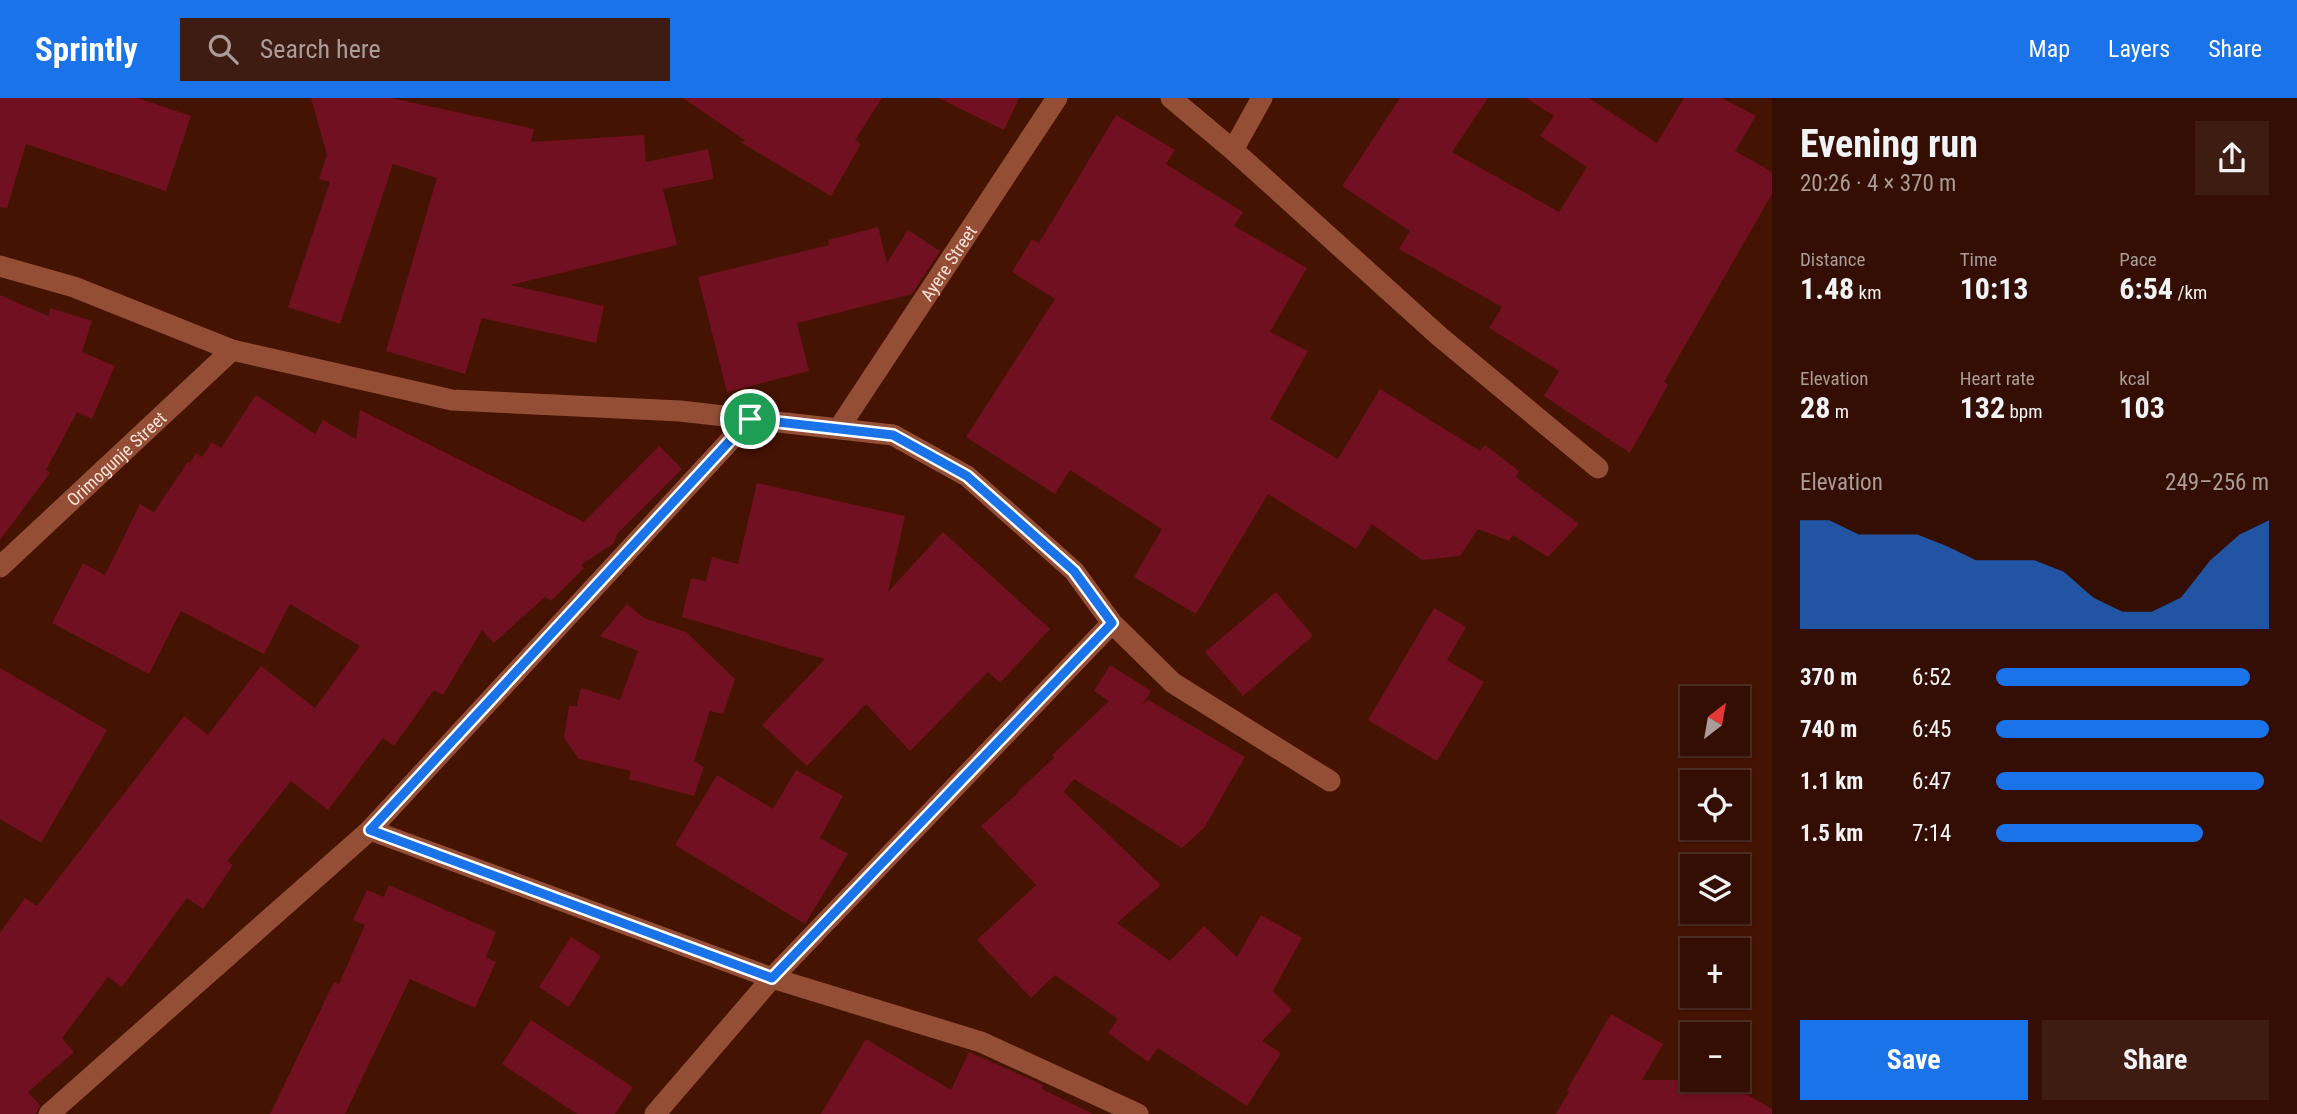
<!DOCTYPE html>
<meta charset="utf-8">
<style>
body{margin:0;font-family:"Roboto Condensed",sans-serif;background:#3f1c11;color:#f1f3f6;height:100vh;display:flex;flex-direction:column;font-size:26px;white-space:nowrap}
*{box-sizing:border-box;margin:0}
p{font-size:23px;color:#a99c99}
.icon{flex:none;width:38px;height:38px;fill:none;stroke:currentColor;stroke-width:2;stroke-linecap:round;stroke-linejoin:round}
.map{position:relative;flex:1;overflow:hidden}
.details{display:flex;flex-direction:column;background:#340e02;width:525px}
.details>*{flex:none}
.needle{width:46px;rotate:31deg}
.fabs{position:absolute;left:1680px;top:588px;display:grid;gap:14px}
.fabs a{display:grid;place-items:center;width:70px;height:70px;border-radius:0px;background:#340e02;box-shadow:0 2px 5px #0004,0 0 0 2px #4e2e24;font-size:35px}
.pin{position:absolute;display:grid;place-items:center;width:60px;height:60px;color:#fff;margin:-30px;border:4px solid #fff;border-radius:50%;box-shadow:0 2px 7px #0007}
.round{display:grid;place-items:center;flex:none;width:74px;height:74px;border-radius:0px;background:#3f1c11}
.summary{display:flex;align-items:center;justify-content:space-between;height:119px;padding:0 28px}
h1{font-size:38px;font-weight:700;line-height:52px}
.stats{display:grid;grid-template-columns:repeat(3,1fr);gap:10px;height:119px;padding:7px 28px}
.stats div{display:grid;align-content:center}
.stats b{font-size:30px;font-weight:700}
.stats small{font-size:19px;font-weight:400}
.stats p{font-size:19px}
.chart{height:196px;padding:14px 28px}
.chart p{display:flex;justify-content:space-between}
.chart svg{width:100%;height:126px;margin-top:7px;fill:#1a73e8;opacity:.7}
.cta{display:flex;gap:14px;margin-top:auto;padding:14px 28px}
.cta a{flex:1;height:80px;border-radius:0px;background:#1a73e8;color:#fff;font-size:28px;font-weight:700;line-height:80px;text-align:center}
.cta a+a{background:#3f1c11;color:#f1f3f6}
ul{padding:0 28px;list-style:none;font-size:23px}
li{display:grid;grid-template-columns:112px 84px 1fr;align-items:center;height:52px}
li i{height:18px;border-radius:9px;background:#1a73e8}
header{display:flex;align-items:center;gap:42px;box-sizing:border-box;height:98px;padding:0 35px;background:#1a73e8;color:#fff}
header strong{font-size:33px}
nav{display:flex;gap:38px;margin-inline-start:auto;font-size:24px}
.search{width:490px;height:63px;background:#3f1c11;display:flex;align-items:center;gap:18px;box-sizing:border-box;padding:0 24px;border-radius:0px;color:#a99c99;font-size:26px}
main{display:flex;flex:1;min-height:0}
.map>svg:first-child{display:block}
.building{fill:#711020}
.lines{fill:none;stroke-linecap:round;stroke-linejoin:round}
.street{stroke:#954e36;stroke-width:21}
.route-casing{stroke:#fff;stroke-width:14}
.route{stroke:#1a73e8;stroke-width:9}
.labels{text-anchor:middle;dominant-baseline:central;stroke-width:5;stroke-linejoin:round;paint-order:stroke}
.street-label{font-size:18px;fill:#fbe2d9;stroke:#451302}
</style>
<header>
<strong>Sprintly</strong>
<div class="search"><svg class="icon" aria-label="search" viewBox="0 0 24 24"><circle cx="10" cy="10" r="6"/><path d="M15 15l6 6"/></svg>Search here</div>
<nav><a>Map</a><a>Layers</a><a>Share</a></nav>
</header>
<main>
<div class="map">
<svg width="1772" height="1016" viewBox="0 0 1772 1016">
<rect width="100%" height="100%" fill="#451302"/>
<g class="building">
<path d="M 0,0 L 138,0 L 191,18 L 166,93 L 26,46 L 7,110 L 0,109 Z"/>
<path d="M 311,0 L 392,0 L 534,31 L 531,44 L 644,37 L 646,64 L 708,51 L 714,81 L 663,91 L 677,147 L 511,187 L 604,208 L 596,245 L 482,220 L 465,276 L 386,253 L 437,80 L 393,66 L 340,226 L 288,209 L 330,84 L 319,81 L 327,57 Z"/>
<path d="M 683,0 L 882,0 L 855,42 L 861,46 L 831,98 L 740,44 L 746,43 Z"/>
<path d="M 938,0 L 1019,0 L 1004,32 Z"/>
<path d="M 1400,0 L 1488,0 L 1452,54 L 1559,114 L 1587,69 L 1540,38 L 1554,18 L 1526,0 L 1589,0 L 1657,45 L 1684,0 L 1722,0 L 1756,18 L 1735,53 L 1772,74 L 1772,96 L 1664,284 L 1668,287 L 1630,355 L 1544,298 L 1559,273 L 1489,230 L 1502,209 L 1399,151 L 1410,133 L 1342,88 Z"/>
<path d="M 1116,17 L 1175,52 L 1166,66 L 1243,114 L 1234,128 L 1307,170 L 1270,234 L 1308,253 L 1270,321 L 1338,361 L 1380,291 L 1480,353 L 1485,347 L 1519,373 L 1516,379 L 1579,426 L 1548,459 L 1513,437 L 1509,443 L 1478,431 L 1460,458 L 1422,462 L 1372,426 L 1356,451 L 1268,396 L 1196,516 L 1134,479 L 1162,431 L 1070,372 L 1055,396 L 966,339 L 1055,201 L 1012,174 L 1032,141 L 1039,145 Z"/>
<path d="M 878,129 L 887,165 L 908,132 L 940,153 L 912,196 L 797,225 L 809,273 L 727,294 L 698,179 L 829,147 L 828,142 Z"/>
<path d="M 0,197 L 48,218 L 50,210 L 92,223 L 82,254 L 115,268 L 92,321 L 77,314 L 46,372 L 50,375 L 0,442 Z"/>
<path d="M 256,297 L 315,336 L 323,322 L 356,341 L 360,312 L 584,424 L 659,348 L 682,371 L 617,436 L 614,445 L 581,467 L 584,470 L 551,503 L 545,499 L 494,545 L 482,532 L 443,597 L 434,592 L 394,648 L 383,640 L 328,712 L 291,683 L 227,763 L 233,767 L 203,811 L 187,800 L 122,889 L 108,879 L 62,940 L 74,954 L 28,994 L 40,1007 L 36,1016 L 0,1016 L 0,835 L 25,800 L 37,808 L 184,618 L 208,637 L 261,568 L 315,610 L 360,548 L 290,506 L 264,556 L 181,513 L 149,576 L 52,525 L 83,465 L 105,477 L 140,406 L 154,414 L 188,364 L 190,365 L 196,355 L 202,359 L 212,344 L 221,350 Z"/>
<path d="M 757,385 L 905,418 L 888,494 L 943,434 L 1050,531 L 1000,585 L 988,574 L 910,653 L 866,606 L 807,668 L 762,627 L 825,561 L 682,519 L 691,480 L 706,483 L 712,459 L 738,466 Z"/>
<path d="M 1276,494 L 1313,538 L 1243,598 L 1205,554 Z"/>
<path d="M 627,506 L 644,520 L 686,534 L 735,581 L 723,616 L 710,613 L 694,663 L 704,669 L 694,698 L 629,681 L 631,673 L 579,661 L 564,640 L 569,608 L 577,608 L 581,590 L 620,602 L 638,553 L 600,538 Z"/>
<path d="M 1434,510 L 1466,529 L 1447,562 L 1484,584 L 1437,663 L 1368,622 Z"/>
<path d="M 1110,567 L 1151,593 L 1142,607 L 1148,602 L 1245,659 L 1204,730 L 1182,750 L 1074,681 L 1064,694 L 1161,787 L 1117,825 L 1170,863 L 1204,828 L 1237,859 L 1261,817 L 1302,840 L 1273,893 L 1292,912 L 1262,943 L 1281,955 L 1247,1008 L 1158,950 L 1148,964 L 1108,935 L 1118,921 L 1055,877 L 1031,900 L 977,842 L 1036,787 L 981,728 L 1019,694 L 1018,693 L 1054,660 L 1052,657 L 1109,603 L 1094,593 Z"/>
<path d="M 0,570 L 107,632 L 41,745 L 0,721 Z"/>
<path d="M 796,672 L 843,698 L 820,740 L 848,756 L 805,826 L 675,747 L 717,677 L 773,711 Z"/>
<path d="M 389,787 L 496,834 L 486,859 L 496,864 L 475,910 L 410,881 L 345,1016 L 270,1016 L 334,884 L 339,886 L 365,827 L 353,822 L 367,792 L 384,799 Z"/>
<path d="M 571,839 L 601,858 L 569,909 L 539,889 Z"/>
<path d="M 1611,916 L 1663,946 L 1642,982 L 1722,982 L 1772,1011 L 1772,1016 L 1556,1016 L 1569,994 L 1567,992 Z"/>
<path d="M 531,922 L 633,989 L 615,1016 L 577,1016 L 502,966 Z"/>
<path d="M 866,941 L 951,992 L 969,954 L 1043,987 L 1042,991 L 1093,1016 L 821,1016 Z"/>
</g>
<g class="lines">
<g class="street">
<path d="M 1171,0 L 1233,52 L 1439,238 L 1598,370"/>
<path d="M 1233,52 L 1262,0"/>
<path d="M 0,168 L 74,189 L 232,252 L 452,302 L 680,313 L 893,337 L 967,378 L 1074,473 L 1112,525 L 1173,585 L 1330,683"/>
<path id="s1" d="M 839,330 L 1057,0"/>
<path id="s2" d="M 0,469 L 232,252"/>
<path d="M 370,732 L 772,880 L 981,944 L 1138,1016"/>
<path d="M 49,1016 L 370,732 L 750,321"/>
<path d="M 655,1016 L 772,880 L 1112,525"/>
</g>
</g>
<g class="lines">
<g class="route-casing">
<path id="route" d="M 750,321 L 893,337 L 967,378 L 1074,473 L 1112,525 L 772,880 L 370,732 Z"/>
</g>
<use href="#route" class="route"/>
</g>
<g class="labels">
<g class="street-label">
<text stroke="none"><textPath href="#s1" startOffset="198">Ayere Street</textPath></text>
<text stroke="none"><textPath href="#s2" startOffset="159">Orimogunje Street</textPath></text>
</g>
</g>
</svg>
<div class="fabs">
<a><svg class="needle" viewBox="-14 -14 28 28"><path d="M0-13l5 13h-10z" fill="#e53935"/><path d="M0 13l5-13h-10z" fill="#a99c99"/></svg></a>
<a><svg class="icon" aria-label="locate" viewBox="0 0 24 24"><circle cx="12" cy="12" r="6"/><path d="M12 2v4M12 18v4M2 12h4M18 12h4"/></svg></a>
<a><svg class="icon" aria-label="layers" viewBox="0 0 24 24"><path d="M12 4l9 5-9 5-9-5zM3 14l9 5 9-5"/></svg></a>
<a>+</a>
<a>−</a>
</div>
<div class="pin" style="left:750px;top:321px;background:#1e9e55"><svg class="icon" aria-label="arrive" viewBox="0 0 24 24"><path d="M6 21V4h12l-3 4 3 4H6"/></svg></div>
</div>
<section class="details">
<div class="summary"><div><h1>Evening run</h1><p>20:26 · 4 × 370 m</p></div><a class="round"><svg class="icon" aria-label="share" viewBox="0 0 24 24"><path d="M12 15V3M7 8l5-5 5 5M5 13v7h14v-7"/></svg></a></div>
<div class="stats">
<div><p>Distance</p><b>1.48<small> km</small></b></div>
<div><p>Time</p><b>10:13</b></div>
<div><p>Pace</p><b>6:54<small> /km</small></b></div>
</div>
<div class="stats">
<div><p>Elevation</p><b>28<small> m</small></b></div>
<div><p>Heart rate</p><b>132<small> bpm</small></b></div>
<div><p>kcal</p><b>103</b></div>
</div>
<div class="chart"><p><span>Elevation</span>249–256 m</p>
<svg viewBox="0 0 160 44" preserveAspectRatio="none"><path d="M0 44V6L10 6L20 11L30 11L40 11L50 15L60 20L70 20L80 20L90 24L100 33L110 38L120 38L130 33L140 20L150 11L160 6V44z"/></svg>
</div>
<ul>
<li><b>370 m</b>6:52<i style="width:93%"></i></li>
<li><b>740 m</b>6:45<i style="width:100%"></i></li>
<li><b>1.1 km</b>6:47<i style="width:98%"></i></li>
<li><b>1.5 km</b>7:14<i style="width:76%"></i></li>
</ul>
<div class="cta"><a>Save</a><a>Share</a></div>
</section>
</main>
